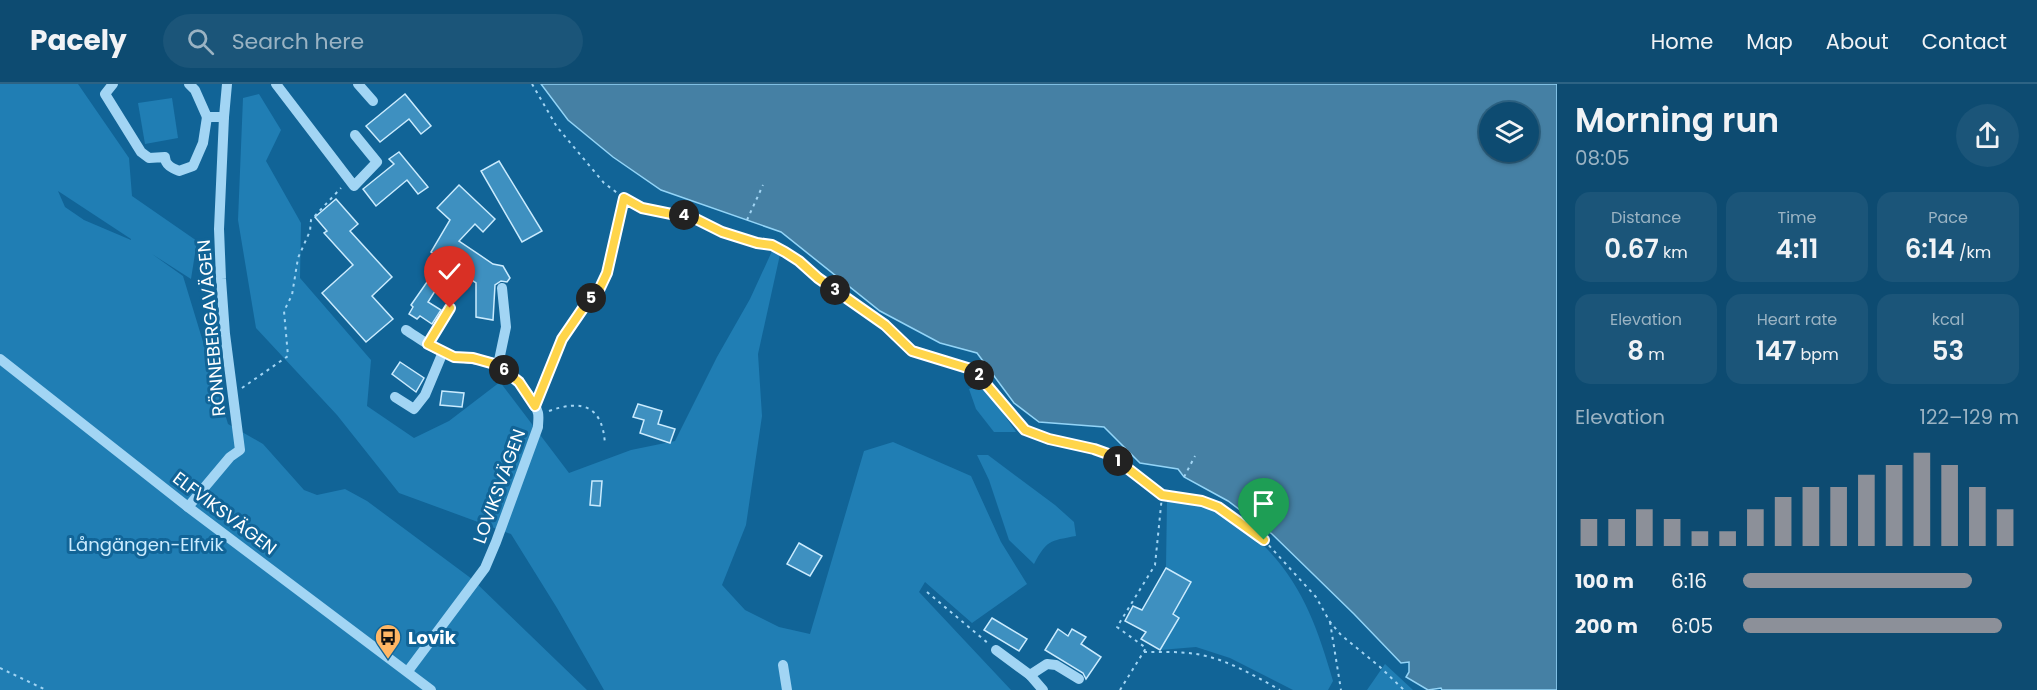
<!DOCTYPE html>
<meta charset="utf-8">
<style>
body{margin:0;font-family:Poppins,sans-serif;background:#1b5579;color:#f1f3f6;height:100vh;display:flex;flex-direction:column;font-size:22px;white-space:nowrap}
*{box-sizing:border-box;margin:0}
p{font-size:20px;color:#9ab3c3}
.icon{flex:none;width:33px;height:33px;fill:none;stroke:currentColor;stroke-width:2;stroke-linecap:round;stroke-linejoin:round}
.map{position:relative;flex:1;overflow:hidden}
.details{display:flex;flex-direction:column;background:#0d4b71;width:480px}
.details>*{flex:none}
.buttons{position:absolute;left:1479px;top:18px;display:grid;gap:12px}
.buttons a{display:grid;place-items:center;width:60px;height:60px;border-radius:50%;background:#0d4b71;box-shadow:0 2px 4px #0004,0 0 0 2px #2d6384;font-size:30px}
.pin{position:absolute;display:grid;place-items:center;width:51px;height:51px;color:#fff;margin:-62px -26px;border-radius:50% 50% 50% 0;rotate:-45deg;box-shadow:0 0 6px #0007}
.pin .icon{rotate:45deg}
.km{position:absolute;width:30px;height:30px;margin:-15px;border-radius:50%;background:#222;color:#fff;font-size:16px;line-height:30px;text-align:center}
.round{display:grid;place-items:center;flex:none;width:63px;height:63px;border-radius:32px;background:#1b5579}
.head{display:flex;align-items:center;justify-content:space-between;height:102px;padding:0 18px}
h1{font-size:33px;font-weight:600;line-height:45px}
.figures{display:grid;grid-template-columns:repeat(3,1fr);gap:9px;height:102px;padding:6px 18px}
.figures div{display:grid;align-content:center;border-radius:15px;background:#1b5579;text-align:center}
.figures b{font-size:26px;font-weight:600}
.figures small{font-size:16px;font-weight:400}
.figures p{font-size:16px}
.chart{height:168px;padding:12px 18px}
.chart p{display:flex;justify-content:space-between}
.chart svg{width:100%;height:108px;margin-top:6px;stroke:#8c9099;stroke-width:6}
ul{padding:0 18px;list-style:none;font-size:20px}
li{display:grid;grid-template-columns:96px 72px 1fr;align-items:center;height:45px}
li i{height:15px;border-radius:8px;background:#8c9099}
header{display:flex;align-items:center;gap:36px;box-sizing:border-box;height:84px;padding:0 30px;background:#0d4b71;border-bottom:2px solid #2d6384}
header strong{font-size:28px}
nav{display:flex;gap:33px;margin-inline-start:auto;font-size:21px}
.search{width:420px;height:54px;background:#1b5579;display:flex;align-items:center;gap:15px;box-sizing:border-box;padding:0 21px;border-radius:33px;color:#9ab3c3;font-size:22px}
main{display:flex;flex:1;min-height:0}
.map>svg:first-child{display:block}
.green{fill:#207eb4;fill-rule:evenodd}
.water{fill:#4580a4;stroke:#93d4f7;stroke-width:1.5;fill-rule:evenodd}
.building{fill:#3e90c0;stroke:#caebfe;stroke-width:1.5}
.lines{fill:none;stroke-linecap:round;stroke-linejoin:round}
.path{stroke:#a2d5f4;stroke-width:2;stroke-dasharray:3 4.5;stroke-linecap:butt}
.minor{stroke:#a2d5f4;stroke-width:10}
.route-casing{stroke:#fff;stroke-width:12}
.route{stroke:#ffd54a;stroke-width:8}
.labels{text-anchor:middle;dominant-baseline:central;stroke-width:6;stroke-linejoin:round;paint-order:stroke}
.street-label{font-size:18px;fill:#fff;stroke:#116497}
.park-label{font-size:18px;fill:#caebfe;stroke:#116497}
.poi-label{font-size:18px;font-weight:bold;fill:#fff;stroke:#116497;text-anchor:start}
</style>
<header>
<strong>Pacely</strong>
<div class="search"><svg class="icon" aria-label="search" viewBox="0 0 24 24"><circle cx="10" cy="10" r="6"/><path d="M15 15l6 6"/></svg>Search here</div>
<nav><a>Home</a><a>Map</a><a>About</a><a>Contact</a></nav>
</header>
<main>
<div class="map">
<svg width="1557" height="606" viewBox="0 0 1557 606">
<rect width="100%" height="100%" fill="#116497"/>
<g class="green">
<path d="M 0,0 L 78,0 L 129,74 L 132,112 L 197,157 L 191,195 L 152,170 L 183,192 L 228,340 L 263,360 L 304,406 L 317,411 L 345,405 L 367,417 L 472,495 L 587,606 L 0,606 ZM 58,107 L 131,155 L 131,156 L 84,136 L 65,123 Z"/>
<path d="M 259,10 L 281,46 L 266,77 L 301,139 L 300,194 L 371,276 L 367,322 L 414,354 L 449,337 L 500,298 L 569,389 L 631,366 L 675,357 L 717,273 L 750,215 L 773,165 L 781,166 L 758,270 L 762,332 L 746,441 L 722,501 L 745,526 L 779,543 L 810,550 L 864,367 L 893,358 L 971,392 L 1001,458 L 1027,500 L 972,539 L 925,498 L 919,508 L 1011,606 L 604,606 L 557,524 L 511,450 L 399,409 L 337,331 L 256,244 L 238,136 L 243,14 Z"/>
<path d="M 172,14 L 178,54 L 145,60 L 138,19 Z"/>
<path d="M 983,300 L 1016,348 L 994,348 L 976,325 L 969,305 Z"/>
<path d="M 977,371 L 988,371 L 1055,421 L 1074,438 L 1076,452 C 1049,457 1047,456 1034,480 L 1009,456 L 989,396 Z"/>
<path d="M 1182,415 C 1195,419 1210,422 1222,427 C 1230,431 1238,439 1244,444 C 1297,486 1315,535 1333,597 L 1328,606 L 1293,606 L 1230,574 L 1196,563 L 1160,566 L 1179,534 L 1173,530 L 1191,498 L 1166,484 L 1167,416 Z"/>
<path d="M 1385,580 L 1413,606 L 1367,606 Z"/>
</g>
<path class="water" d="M 541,0 L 1557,0 L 1557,606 L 1442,606 L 1441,604 L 1428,606 L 1406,593 L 1409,588 L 1409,578 L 1401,579 L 1354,530 L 1272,450 L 1228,417 L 1184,393 L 1178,385 L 1140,379 L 1104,343 L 1039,338 L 1014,319 L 977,269 L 940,259 L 880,227 L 781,148 L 661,106 L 613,73 L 568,36 ZM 1528,28 L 1528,68 L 1490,68 L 1490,28 Z"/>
<g class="building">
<path d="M 405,10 L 431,42 L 421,50 L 409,35 L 380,58 L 366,42 Z"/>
<path d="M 399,68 L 428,103 L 418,110 L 407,96 L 376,122 L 363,105 L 394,80 L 389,75 Z"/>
<path d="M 499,77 L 542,147 L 522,158 L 481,87 Z"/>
<path d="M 459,101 L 495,135 L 483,148 L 475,140 L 459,157 L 493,180 L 503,182 L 510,194 L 507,198 L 501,197 L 495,201 L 493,236 L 476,233 L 476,199 L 431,168 L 450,136 L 437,124 Z"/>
<path d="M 336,115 L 358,140 L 350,147 L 392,193 L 372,212 L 393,235 L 366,258 L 322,209 L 353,181 L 324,149 L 327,147 L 315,133 Z"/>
<path d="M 427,198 L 437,204 L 428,218 L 441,226 L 432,240 L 420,232 L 417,235 L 409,230 L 413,223 L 411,221 Z"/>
<path d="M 400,278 L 424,294 L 416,308 L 392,290 Z"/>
<path d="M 442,307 L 464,309 L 462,323 L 440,321 Z"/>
<path d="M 638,320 L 662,327 L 658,340 L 675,345 L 670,359 L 640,349 L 644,336 L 633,333 Z"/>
<path d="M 592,397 L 602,397 L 600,422 L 590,421 Z"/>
<path d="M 799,459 L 822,472 L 810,492 L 787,480 Z"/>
<path d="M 1166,484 L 1191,498 L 1173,530 L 1179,534 L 1160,566 L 1141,555 L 1146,548 L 1125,537 L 1133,522 L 1142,526 Z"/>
<path d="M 992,534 L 1027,555 L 1019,567 L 984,546 Z"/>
<path d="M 1058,545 L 1068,552 L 1072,545 L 1086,553 L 1081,560 L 1101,573 L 1086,595 L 1083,589 L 1045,566 Z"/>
</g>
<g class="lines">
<g class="path">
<path d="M 532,0 L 557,43 L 604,99 L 624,114 L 642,124 L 682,131 L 696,135 L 722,148 L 772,161 L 799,177 L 818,194 L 885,241 L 912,267 L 974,286 L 984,296 L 998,315 L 1025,346 L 1049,355 L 1094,365 L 1108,370 L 1122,380 L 1162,411 L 1202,417 L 1217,423 L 1235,434 L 1264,456 L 1316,513 L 1330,538 L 1341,551 L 1380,583 L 1404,606"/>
<path d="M 747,136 L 763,101"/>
<path d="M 433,252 L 450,224 L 454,191"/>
<path d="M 242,304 L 288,272 L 284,227 L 292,211 L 298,174 L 310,147 L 311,136 L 341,104"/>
<path d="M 540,310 L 562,255 L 588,217 L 599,206 L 607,189 L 624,114"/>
<path d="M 549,327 C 583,315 603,322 605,361"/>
<path d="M 1184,393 L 1195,372"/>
<path d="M 927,508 L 989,560"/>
<path d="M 1330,538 L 1341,606"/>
<path d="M 1144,568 C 1164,568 1185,567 1206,572 C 1231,578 1257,593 1280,606"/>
<path d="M 0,584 L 46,606"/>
<path d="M 1120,606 L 1146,564 L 1117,543 L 1155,481 L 1162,412"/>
</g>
<g class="minor">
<path d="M 113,0 L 105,10 L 141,68 L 149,74 L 165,73 C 165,81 172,84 179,87 L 193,82 L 203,59 L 207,33 L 224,33"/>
<path d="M 189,0 L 195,6 L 207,33"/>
<path d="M 276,0 L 354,102 L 377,78 L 355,51"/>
<path d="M 358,0 L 373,17"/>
<path d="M 406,246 C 420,255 434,266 450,271 C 465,276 481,274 496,280 C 510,286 534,313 538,329 C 539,333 538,338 538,343 L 496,458 L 485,484 L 408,587"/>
<path d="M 0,275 L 188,423 L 431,606"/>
<path d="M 498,281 L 506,243 L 502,204"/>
<path d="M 395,313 L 414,325 L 425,311 L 443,268"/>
<path d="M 188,423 L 230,373 L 240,366 L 225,250 L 221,195 L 219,145 L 224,33 L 227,0"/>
<path d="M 996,566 L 1030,591 L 1043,606"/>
<path d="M 783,581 L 787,606"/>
<path d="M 1030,591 L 1047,580 L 1056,581 L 1079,595"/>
</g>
</g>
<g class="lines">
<g class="route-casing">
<path id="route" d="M 450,224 L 428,260 L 454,273 L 473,274 L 498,281 L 519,298 L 535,322 L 562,255 L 588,217 L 599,206 L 607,189 L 624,114 L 642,124 L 696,135 L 722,148 L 757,159 L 772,161 L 785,168 L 799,177 L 818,194 L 885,241 L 912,267 L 974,286 L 1025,346 L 1049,355 L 1094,365 L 1108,370 L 1122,380 L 1162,411 L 1202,417 L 1218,423 L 1264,456"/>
</g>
<use href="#route" class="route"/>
</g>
<defs>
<g id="bus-pin" transform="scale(1.35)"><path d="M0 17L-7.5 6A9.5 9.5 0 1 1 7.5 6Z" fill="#ffb664" stroke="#116497"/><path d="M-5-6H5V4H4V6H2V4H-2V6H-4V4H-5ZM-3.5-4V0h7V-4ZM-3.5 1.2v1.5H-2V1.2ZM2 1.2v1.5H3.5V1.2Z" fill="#111"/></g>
</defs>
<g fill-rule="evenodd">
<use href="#bus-pin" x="388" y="553"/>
</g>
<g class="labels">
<g class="street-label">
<text transform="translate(211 244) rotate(-95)">RÖNNEBERGAVÄGEN</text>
<text transform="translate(499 402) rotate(-70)">LOVIKSVÄGEN</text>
<text transform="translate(225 429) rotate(37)">ELFVIKSVÄGEN</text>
</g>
<g class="park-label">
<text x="146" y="460">Långängen-Elfvik</text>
</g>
<g class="poi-label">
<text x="408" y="553">Lovik</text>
</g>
</g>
</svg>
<div class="buttons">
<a><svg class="icon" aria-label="layers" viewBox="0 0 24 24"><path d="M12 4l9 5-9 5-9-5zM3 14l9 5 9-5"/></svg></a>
</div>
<div class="pin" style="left:1264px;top:456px;background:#1e9e55"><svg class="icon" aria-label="arrive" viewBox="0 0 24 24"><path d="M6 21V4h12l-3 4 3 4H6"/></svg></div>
<div class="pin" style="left:450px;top:224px;background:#d93025"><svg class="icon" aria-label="check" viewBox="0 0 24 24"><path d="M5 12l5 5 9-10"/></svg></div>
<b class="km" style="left:1118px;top:377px">1</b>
<b class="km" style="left:979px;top:291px">2</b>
<b class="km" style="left:835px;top:206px">3</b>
<b class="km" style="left:684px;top:131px">4</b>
<b class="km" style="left:591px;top:214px">5</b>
<b class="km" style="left:504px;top:286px">6</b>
</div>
<section class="details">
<div class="head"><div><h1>Morning run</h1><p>08:05</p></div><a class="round"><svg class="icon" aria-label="share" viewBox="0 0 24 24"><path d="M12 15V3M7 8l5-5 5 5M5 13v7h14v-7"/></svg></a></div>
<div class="figures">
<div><p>Distance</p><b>0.67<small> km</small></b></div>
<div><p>Time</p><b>4:11</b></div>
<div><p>Pace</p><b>6:14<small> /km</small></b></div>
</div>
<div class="figures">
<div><p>Elevation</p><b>8<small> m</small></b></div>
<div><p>Heart rate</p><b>147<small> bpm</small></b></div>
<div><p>kcal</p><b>53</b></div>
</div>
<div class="chart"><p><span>Elevation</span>122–129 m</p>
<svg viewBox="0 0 160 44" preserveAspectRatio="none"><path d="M5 44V33M15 44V33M25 44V29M35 44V33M45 44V38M55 44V38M65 44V29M75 44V24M85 44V20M95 44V20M105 44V15M115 44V11M125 44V6M135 44V11M145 44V20M155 44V29"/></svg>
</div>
<ul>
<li><b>100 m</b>6:16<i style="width:83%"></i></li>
<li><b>200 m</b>6:05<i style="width:94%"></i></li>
</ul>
</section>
</main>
